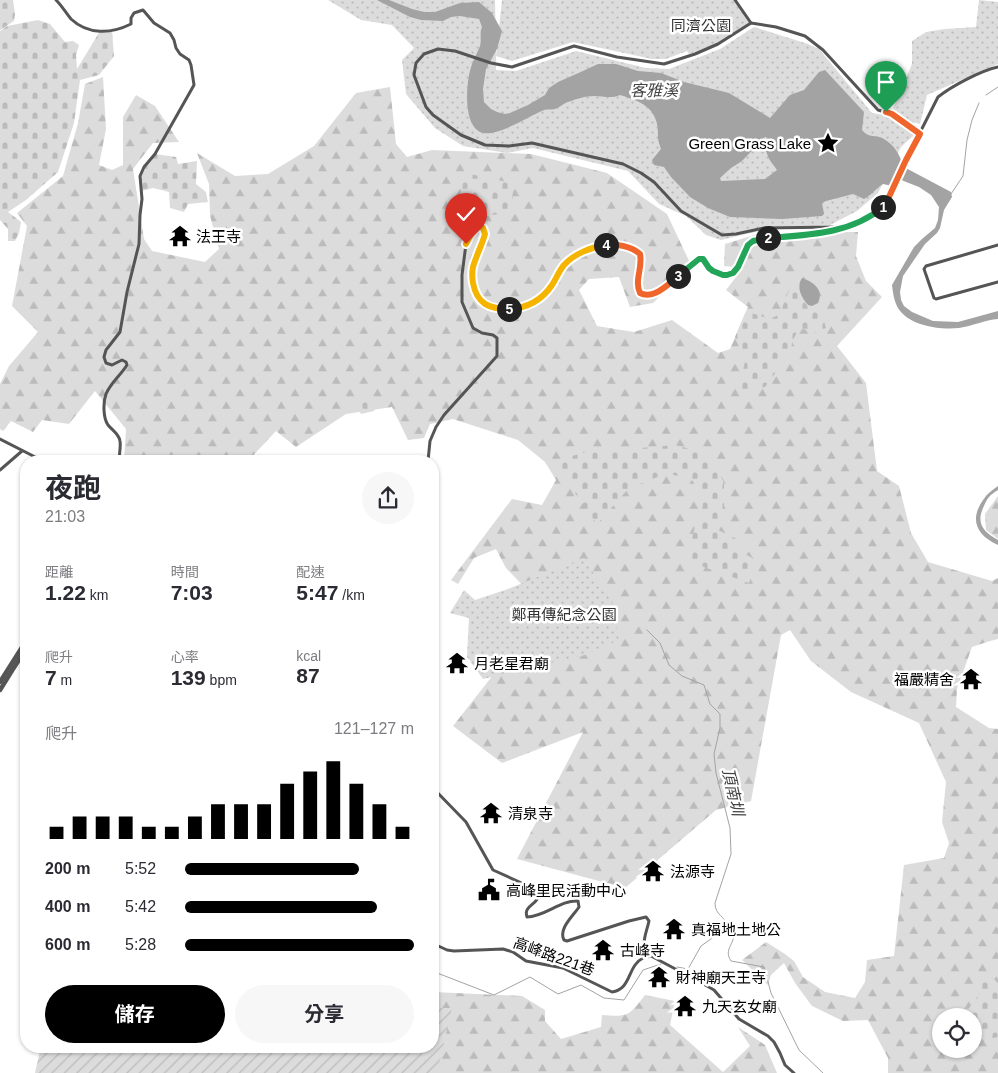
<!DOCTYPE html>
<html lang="zh-TW">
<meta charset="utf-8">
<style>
body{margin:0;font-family:Arial,"Noto Sans TC",sans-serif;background:#f7f7f7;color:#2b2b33;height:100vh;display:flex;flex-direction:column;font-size:19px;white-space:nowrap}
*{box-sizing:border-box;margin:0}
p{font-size:16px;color:#7c7c81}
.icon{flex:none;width:28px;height:28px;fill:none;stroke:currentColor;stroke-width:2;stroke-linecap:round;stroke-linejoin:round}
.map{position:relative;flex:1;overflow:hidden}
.drawer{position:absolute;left:20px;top:455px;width:419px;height:598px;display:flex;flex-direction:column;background:#fff;border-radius:20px;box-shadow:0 1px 4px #0004}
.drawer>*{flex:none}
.controls{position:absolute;left:932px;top:1008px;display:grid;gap:10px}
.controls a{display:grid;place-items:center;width:50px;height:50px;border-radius:50%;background:#fff;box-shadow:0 1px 4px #0004;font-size:25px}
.pin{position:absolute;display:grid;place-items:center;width:42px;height:42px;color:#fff;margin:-51px -21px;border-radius:50% 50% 50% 0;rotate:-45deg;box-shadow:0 0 5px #0007}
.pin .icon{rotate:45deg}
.km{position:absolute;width:25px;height:25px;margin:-12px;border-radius:50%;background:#222;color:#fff;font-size:14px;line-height:25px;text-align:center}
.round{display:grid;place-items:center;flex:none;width:52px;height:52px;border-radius:26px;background:#f7f7f7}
.head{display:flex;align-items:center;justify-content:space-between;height:85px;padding:0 25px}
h1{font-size:28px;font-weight:700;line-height:38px}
.stats{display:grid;grid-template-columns:repeat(3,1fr);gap:8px;height:85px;padding:5px 25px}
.stats div{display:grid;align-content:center}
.stats b{font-size:21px;font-weight:700}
.stats small{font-size:14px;font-weight:400}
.stats p{font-size:14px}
.chart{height:140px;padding:10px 25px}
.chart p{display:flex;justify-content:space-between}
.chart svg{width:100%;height:90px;margin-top:5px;stroke:#000;stroke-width:6}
.button{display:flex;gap:10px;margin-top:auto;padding:10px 25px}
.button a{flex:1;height:58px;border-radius:30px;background:#000;color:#fff;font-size:20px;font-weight:700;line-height:58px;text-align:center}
.button a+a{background:#f7f7f7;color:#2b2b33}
ul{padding:0 25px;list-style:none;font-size:16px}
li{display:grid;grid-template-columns:80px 60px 1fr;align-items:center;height:38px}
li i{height:12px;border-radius:6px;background:#000}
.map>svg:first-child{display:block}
.forest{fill:url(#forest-firs);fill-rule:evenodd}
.cemetery{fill:url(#cemetery-stones)}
.park{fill:url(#park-dots)}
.garden{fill:url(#garden-furrows)}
.water{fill:#a3a3a3;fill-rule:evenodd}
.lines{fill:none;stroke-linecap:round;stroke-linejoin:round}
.stream{stroke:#a3a3a3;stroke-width:1}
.minor{stroke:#555;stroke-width:3}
.tertiary{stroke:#555;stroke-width:4.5}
.split-1-casing{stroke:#fff;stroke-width:10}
.split-2-casing{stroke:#fff;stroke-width:10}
.split-3-casing{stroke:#fff;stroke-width:10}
.split-4-casing{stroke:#fff;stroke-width:10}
.split-5-casing{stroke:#fff;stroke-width:10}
.split-6-casing{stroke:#fff;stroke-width:10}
.split-1{stroke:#f0652b;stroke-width:6}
.split-2{stroke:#22a559;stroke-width:6}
.split-3{stroke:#22a559;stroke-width:6}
.split-4{stroke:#f0652b;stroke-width:6}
.split-5{stroke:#f5b400;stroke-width:6}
.split-6{stroke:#f5b400;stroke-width:6}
.labels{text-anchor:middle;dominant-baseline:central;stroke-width:5;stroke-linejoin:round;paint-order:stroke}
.park-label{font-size:15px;fill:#333;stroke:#fff}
.poi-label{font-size:15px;fill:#000;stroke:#fff;text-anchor:start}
.street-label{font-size:15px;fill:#000;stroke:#fff}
.water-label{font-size:16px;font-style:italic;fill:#444;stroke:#fff}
</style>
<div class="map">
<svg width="998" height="1073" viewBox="0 0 998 1073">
<defs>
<pattern id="forest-firs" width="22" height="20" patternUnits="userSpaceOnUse" patternTransform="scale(1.25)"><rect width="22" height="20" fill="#dcdcdc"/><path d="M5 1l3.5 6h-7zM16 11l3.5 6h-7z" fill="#bbb"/></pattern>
<pattern id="cemetery-stones" width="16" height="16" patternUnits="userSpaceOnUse" patternTransform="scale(1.25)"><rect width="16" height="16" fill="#dcdcdc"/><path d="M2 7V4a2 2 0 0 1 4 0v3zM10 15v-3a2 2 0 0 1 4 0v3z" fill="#bbb"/></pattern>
<pattern id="park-dots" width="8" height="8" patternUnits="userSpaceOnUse" patternTransform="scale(1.25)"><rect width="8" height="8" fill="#dcdcdc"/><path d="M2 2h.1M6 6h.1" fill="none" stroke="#bbb" stroke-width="1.8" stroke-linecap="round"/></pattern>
<pattern id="garden-furrows" width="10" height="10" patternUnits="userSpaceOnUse" patternTransform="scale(1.25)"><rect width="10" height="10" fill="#dcdcdc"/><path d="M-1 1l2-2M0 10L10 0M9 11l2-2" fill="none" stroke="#bbb"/></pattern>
</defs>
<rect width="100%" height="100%" fill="#fff"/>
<g class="forest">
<path d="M 103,77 L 106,129 L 99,165 L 112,170 L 123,165 L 123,117 L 136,95 L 155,106 L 179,142 L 153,143 L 133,169 L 144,239 L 152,251 L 205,262 L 219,249 L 210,216 L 209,184 L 197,153 L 235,176 L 268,174 L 314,146 L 356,93 L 390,87 L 396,144 L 407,157 L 432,150 L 531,154 L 607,173 L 667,214 L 691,265 L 653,303 L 630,307 L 619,277 L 589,279 L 579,290 L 597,326 L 634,332 L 672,320 L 718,353 L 730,349 L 748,307 L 726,290 L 743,268 L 724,266 L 725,244 L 764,232 L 858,232 L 856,256 L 866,281 L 882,297 L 837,346 L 866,383 L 877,471 L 899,486 L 911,533 L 928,562 L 992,581 L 998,578 L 998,639 L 990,641 L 972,647 L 957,689 L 956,707 L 989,728 L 998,729 L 998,1073 L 888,1073 L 888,1058 L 868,1020 L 843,1021 L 812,1006 L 795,983 L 784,963 L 771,975 L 768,985 L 742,960 L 766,942 L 785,954 L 794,961 L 803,977 L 825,992 L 855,998 L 865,982 L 867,960 L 894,956 L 904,865 L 944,858 L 949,843 L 942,822 L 946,782 L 919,723 L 851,692 L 811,661 L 790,630 L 781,635 L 751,801 L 716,810 L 625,888 L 517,859 L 583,732 L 502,763 L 453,726 L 545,609 L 506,568 L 496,549 L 474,558 L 458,584 L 451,580 L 512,499 L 542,505 L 556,480 L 545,462 L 518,440 L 453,419 L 430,424 L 424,438 L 408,440 L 392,407 L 346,414 L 296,447 L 276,431 L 248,461 L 124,461 L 126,429 L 95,391 L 69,424 L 42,420 L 33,432 L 11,421 L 3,431 L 0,429 L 0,384 L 9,366 L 38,332 L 12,306 L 27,226 L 17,213 L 63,176 L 78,123 L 85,84 ZM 941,1016 L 974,1016 L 974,1049 L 941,1049 Z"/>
<path d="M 998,496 L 998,539 L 986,530 L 985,514 Z"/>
<path d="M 433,992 L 522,996 L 545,1010 L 545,1021 L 561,1039 L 601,1027 L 602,1015 C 629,1017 629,1016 645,995 L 675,1001 L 670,1025 L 723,1072 L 750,1046 L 738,1027 L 765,1045 L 777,1073 L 123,1073 L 432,1046 Z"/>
</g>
<g class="cemetery">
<path d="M 0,0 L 13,0 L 15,14 L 14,21 L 0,30 Z"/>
<path d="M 38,20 L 50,24 L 65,42 L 73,41 L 79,45 L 76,55 L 77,69 L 100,31 L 112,31 L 114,56 L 99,75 L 80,80 L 74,123 L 58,172 L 26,200 L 8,212 L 21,222 L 19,233 L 15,241 L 8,241 L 8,229 L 0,220 L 0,31 L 7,26 Z"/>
<path d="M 155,154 L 176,157 L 178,164 L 197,161 L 196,184 L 206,192 L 208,202 L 188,204 L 184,212 L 170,208 L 169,192 L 153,188 L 142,191 C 139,170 142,170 155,154 Z"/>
<path d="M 465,173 L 512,183 L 514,211 L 482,217 L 458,205 Z"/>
<path d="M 791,286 L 808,307 L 819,304 L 826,328 L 816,333 L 799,328 L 792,342 L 791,351 L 765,387 L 739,392 L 745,361 L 735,337 L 746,311 L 769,319 L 779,315 Z"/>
<path d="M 367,393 L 377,404 L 374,411 L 361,414 L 355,402 Z"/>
<path d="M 675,445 L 710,454 L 724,483 L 724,506 L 716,529 L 739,540 L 741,552 L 756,560 L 749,583 L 684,560 L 703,504 L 693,481 L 668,473 L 629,488 L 597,524 L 553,462 L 582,453 Z"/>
<path d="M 990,976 L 998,983 L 998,1037 L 984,1040 L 976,1034 L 974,1038 L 974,1016 L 953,1016 L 953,1015 L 964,1015 L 980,993 L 979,984 Z"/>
</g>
<g class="park">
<path d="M 328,0 L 495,0 L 496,56 L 502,0 L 735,0 L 751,23 L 718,44 L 689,54 L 687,51 L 666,59 L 652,59 L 573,42 L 512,61 L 496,56 L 496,70 L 516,71 L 576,51 L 646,68 L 669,69 L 720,49 L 754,27 L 808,44 L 819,49 L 872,113 L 884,115 L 914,135 L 901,147 L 878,193 L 857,211 L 830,225 L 767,229 L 721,240 L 706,235 L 686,216 L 659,204 L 628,171 L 533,148 L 507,153 L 463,146 L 435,128 L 406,94 L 402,60 L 414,48 L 392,25 L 361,20 Z"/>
<path d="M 979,0 L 998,2 L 998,64 L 927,95 L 920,124 L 911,122 L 892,111 L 912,64 L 912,41 L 926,32 L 945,29 L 976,27 Z"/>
<path d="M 584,558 L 613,604 L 619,640 L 585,655 L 483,679 L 467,657 L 469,618 L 450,613 L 464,590 L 475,600 L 508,589 Z"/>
</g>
<path class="garden" d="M 433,1008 L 452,1008 L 437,1073 L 35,1073 L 41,1046 L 432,1046 Z"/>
<g class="water">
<path d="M 377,0 L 389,0 L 412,9 L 424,12 L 435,12 L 460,3 L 479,2 L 492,13 L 502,31 L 497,49 L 486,69 L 483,89 L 484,102 L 491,109 L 497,112 L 505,114 L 510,113 L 528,105 L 545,95 L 549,88 L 558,82 L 583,71 L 598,64 L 616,64 L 638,71 L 661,73 L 684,82 L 729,93 L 770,118 L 790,95 L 804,90 L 819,72 L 825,70 L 864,112 L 862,130 C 869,139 876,134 884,139 C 893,144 902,156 902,166 L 951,192 L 952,197 L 944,210 L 940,228 L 937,233 L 925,244 L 903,276 L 900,292 L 901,300 L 904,306 L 912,312 L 933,321 L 958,322 L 998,311 L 998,319 C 985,320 972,326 959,328 C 940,330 909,326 898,308 C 894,301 893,293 892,285 L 914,247 L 922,239 L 935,228 L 938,220 L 939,207 L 931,195 L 919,187 L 896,178 L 892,186 L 883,184 C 876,188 872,195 864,199 L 853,194 L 826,201 L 822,203 L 824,214 L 822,216 L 782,219 L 730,217 L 708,208 L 690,197 L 671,177 L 664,167 L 654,165 L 652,160 L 661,149 C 660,145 658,142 658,138 C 658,131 658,124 655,118 C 650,104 633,99 620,95 C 611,99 604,96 594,96 C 586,96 576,99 568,102 C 564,103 560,107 555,109 C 551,110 547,109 544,110 C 529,116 499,136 483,133 C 463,128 466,86 470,71 C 472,62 477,54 480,46 C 482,39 479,34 482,27 L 479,19 L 460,16 L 451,17 L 443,21 L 421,20 L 410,17 ZM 765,137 L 768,138 L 768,147 L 766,151 L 769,159 L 777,170 L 765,179 L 721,181 L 720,178 L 731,168 L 742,161 Z"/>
<path d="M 802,278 C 814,282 824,290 818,303 L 812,306 L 808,305 C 801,297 796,287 802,278 Z"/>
<path d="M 998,486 L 998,490 C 995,492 991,494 989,497 C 986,500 985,504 983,508 C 976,524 984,532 998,540 L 998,545 C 974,534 969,517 986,496 C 989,492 994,489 998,486 Z"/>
</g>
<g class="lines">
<g class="stream">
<path d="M 986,95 L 998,87"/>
<path d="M 951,194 L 963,176 L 967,140 L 972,120 L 979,103"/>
<path d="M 647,630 L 660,643 L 669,665 L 682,676 L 704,685 L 710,704 L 720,714 L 720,728 L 714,754 L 716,773 L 730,828 L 731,854 L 715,903 C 715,916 725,915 728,927"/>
<path d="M 677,967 L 688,969 L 701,946 L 728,927 C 743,941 721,946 731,961 L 764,967 L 771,993 L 799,1050 L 823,1073"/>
<path d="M 432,971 L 494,995 L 530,977 L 558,994 L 581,985 L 604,998 L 624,1000 L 643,970 L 661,964"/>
</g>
<g class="minor">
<path d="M 56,0 C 62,6 66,13 71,19 C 88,35 111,34 131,24 L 131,18 L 134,13 L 143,10 L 154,23 L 170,33 L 174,40 L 176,48 L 180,54 L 189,60 L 191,65 L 194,85 L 155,154 L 144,167 L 140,176 L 142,199 L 140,215 L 139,244 L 127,292 L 120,332 L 106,350 L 104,357 L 106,363 L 112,365 L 122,360 L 126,362 L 127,365 C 121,375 111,382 106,394 C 103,402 103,418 108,425 C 112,430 119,434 120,441 C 121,447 119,455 119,461"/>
<path d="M 735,0 L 751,23 L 776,27 L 805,36 L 823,50 L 878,110 L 892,114 L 920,134"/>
<path d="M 751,23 L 718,44 L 695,54 L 664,64 L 617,57 L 574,46 L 512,67 L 491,63 L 455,51 L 438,49 L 424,54 L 416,63 L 414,75 L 426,107 L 433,115 L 461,135 L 485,145 L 509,146 L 532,143 L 623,164 L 641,173 L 654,182 L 681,211 L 722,235 L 736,234 L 764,228 L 835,227 L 839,229"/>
<path d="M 998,245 L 926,266 L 924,269 L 934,298 L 936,299 L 998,282"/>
<path d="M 0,439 L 43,461"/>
<path d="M 428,461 L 430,441 L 436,427 L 444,415 L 497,356 L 497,338 L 493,335 L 482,333 L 473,328 L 462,302 L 462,275 L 466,244 L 471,233 L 475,228 L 480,227 L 483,228 L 485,234 C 481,246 475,258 473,270 C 471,281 475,298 485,305 C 489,307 495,308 499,309 C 509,310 520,309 529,305 C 552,293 551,278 567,263 C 584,246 620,236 640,254 C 643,268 634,280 640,293 L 643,295 C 665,294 682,271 699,259 L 703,259 L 709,268 L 713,271 L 723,275 L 727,275 L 733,273 L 738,267 L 748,245 L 753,241 L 765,239 L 829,232 L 863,221 L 873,215 L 882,207 L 889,199 L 906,160 L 938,97 C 952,86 980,71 998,67"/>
<path d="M 0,470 L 22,451"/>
<path d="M 432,787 L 466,822 L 493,870 L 535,889 C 546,904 522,903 527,917 C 545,917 560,900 578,901 L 579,907 C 573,916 558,929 564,940 L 567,941 L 629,921 L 646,917 L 649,921 C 646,935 639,945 651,956 L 700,982 L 714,990 L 739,1019 L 768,1036 L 774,1042 L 780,1053 L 785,1065 L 794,1073"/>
<path d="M 432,943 L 447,950 L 454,951 L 503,949 L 513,952 L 526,961 L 563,968 L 612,992 C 632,989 627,966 643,958 C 645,957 648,957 651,956"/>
</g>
<g class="tertiary">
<path d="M 0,682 L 26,641"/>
<path d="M 0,690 L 13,669 L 26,649"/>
</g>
</g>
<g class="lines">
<g class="split-1-casing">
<path id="split-1" d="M 883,207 L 888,199 L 906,160 L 920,134 L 892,114 L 886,112"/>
</g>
<g class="split-2-casing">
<path id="split-2" d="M 768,238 C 808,235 851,234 883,207"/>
</g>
<g class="split-3-casing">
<path id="split-3" d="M 678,276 L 699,259 L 703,259 L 709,268 L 713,271 L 723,275 L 727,275 L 733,273 L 738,267 L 748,245 L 753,241 L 768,238"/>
</g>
<g class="split-4-casing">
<path id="split-4" d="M 606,245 C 617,244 631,246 640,254 C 643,268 634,280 640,293 C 653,300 669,284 678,276"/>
</g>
<g class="split-5-casing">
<path id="split-5" d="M 509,309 C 527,308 542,300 552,285 C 556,279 559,271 564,265 C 574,254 591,247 606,245"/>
</g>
<g class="split-6-casing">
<path id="split-6" d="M 466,244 C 470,236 472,230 480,226 L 483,228 L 485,234 C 482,245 476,256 473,267 C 472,272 472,277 473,283 C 477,304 489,309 509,309"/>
</g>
<use href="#split-1" class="split-1"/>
<use href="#split-2" class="split-2"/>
<use href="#split-3" class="split-3"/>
<use href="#split-4" class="split-4"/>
<use href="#split-5" class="split-5"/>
<use href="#split-6" class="split-6"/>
</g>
<defs>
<g id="sight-bare" transform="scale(1.725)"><path d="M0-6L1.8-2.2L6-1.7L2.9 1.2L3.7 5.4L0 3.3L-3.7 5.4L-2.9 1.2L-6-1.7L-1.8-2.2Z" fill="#000" stroke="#fff" stroke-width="2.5" paint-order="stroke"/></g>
<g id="temple-bare" transform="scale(1.725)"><path d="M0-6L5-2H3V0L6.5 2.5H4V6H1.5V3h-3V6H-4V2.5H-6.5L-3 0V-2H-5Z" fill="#000" stroke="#fff" stroke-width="2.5" paint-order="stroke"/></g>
<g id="civic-bare" transform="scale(1.725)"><path d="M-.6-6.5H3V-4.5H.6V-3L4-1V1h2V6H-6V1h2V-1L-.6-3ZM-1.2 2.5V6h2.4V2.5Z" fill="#000" stroke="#fff" stroke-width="2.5" paint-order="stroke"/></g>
</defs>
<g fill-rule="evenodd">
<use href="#sight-bare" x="828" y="143"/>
<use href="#temple-bare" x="180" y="236"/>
<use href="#temple-bare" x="457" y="663"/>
<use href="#temple-bare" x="971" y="679"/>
<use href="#temple-bare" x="491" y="813"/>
<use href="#temple-bare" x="653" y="871"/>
<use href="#civic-bare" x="489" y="890"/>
<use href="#temple-bare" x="674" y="929"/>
<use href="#temple-bare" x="603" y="950"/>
<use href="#temple-bare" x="659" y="977"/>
<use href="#temple-bare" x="685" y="1006"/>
</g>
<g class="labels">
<g class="park-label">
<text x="701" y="25">同濟公園</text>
<text x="564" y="614">鄭再傳紀念公園</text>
</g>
<g class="poi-label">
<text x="811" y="143" text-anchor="end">Green Grass Lake</text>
<text x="196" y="236">法王寺</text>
<text x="474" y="663">月老星君廟</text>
<text x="954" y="679" text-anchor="end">福嚴精舍</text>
<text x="508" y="813">清泉寺</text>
<text x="670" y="871">法源寺</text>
<text x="506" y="890">高峰里民活動中心</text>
<text x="691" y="929">真福地土地公</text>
<text x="620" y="950">古峰寺</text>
<text x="676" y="977">財神廟天王寺</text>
<text x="702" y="1006">九天玄女廟</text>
</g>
<g class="street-label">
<text transform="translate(554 956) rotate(20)">高峰路221巷</text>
</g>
<g class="water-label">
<text x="654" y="90">客雅溪</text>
<text transform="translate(733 792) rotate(77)">頂南圳</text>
</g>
</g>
</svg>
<div class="controls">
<a><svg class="icon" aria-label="locate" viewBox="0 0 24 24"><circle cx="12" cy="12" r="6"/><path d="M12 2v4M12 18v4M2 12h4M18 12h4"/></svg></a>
</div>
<div class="pin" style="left:886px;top:112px;background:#1e9e55"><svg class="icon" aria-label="arrive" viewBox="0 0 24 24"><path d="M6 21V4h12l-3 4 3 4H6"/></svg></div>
<div class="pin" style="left:466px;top:244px;background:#d93025"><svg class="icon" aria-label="check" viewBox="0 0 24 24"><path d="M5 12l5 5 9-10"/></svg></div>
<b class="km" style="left:883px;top:207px">1</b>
<b class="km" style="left:768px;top:238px">2</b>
<b class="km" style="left:678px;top:276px">3</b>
<b class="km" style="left:606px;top:245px">4</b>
<b class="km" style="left:509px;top:309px">5</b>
<section class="drawer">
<div class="head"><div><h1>夜跑</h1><p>21:03</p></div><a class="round"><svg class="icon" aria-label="share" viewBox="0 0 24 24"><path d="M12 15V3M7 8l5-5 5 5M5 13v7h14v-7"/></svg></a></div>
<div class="stats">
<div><p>距離</p><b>1.22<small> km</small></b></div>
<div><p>時間</p><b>7:03</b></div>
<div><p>配速</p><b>5:47<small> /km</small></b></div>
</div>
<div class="stats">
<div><p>爬升</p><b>7<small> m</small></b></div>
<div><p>心率</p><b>139<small> bpm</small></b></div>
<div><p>kcal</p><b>87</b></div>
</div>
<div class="chart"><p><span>爬升</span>121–127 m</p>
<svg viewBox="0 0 160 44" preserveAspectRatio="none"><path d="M5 44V38M15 44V33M25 44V33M35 44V33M45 44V38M55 44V38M65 44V33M75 44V27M85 44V27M95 44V27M105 44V17M115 44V11M125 44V6M135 44V17M145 44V27M155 44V38"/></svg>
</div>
<ul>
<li><b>200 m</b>5:52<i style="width:76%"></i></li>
<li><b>400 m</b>5:42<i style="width:84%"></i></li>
<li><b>600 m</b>5:28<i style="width:100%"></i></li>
</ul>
<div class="button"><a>儲存</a><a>分享</a></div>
</section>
</div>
